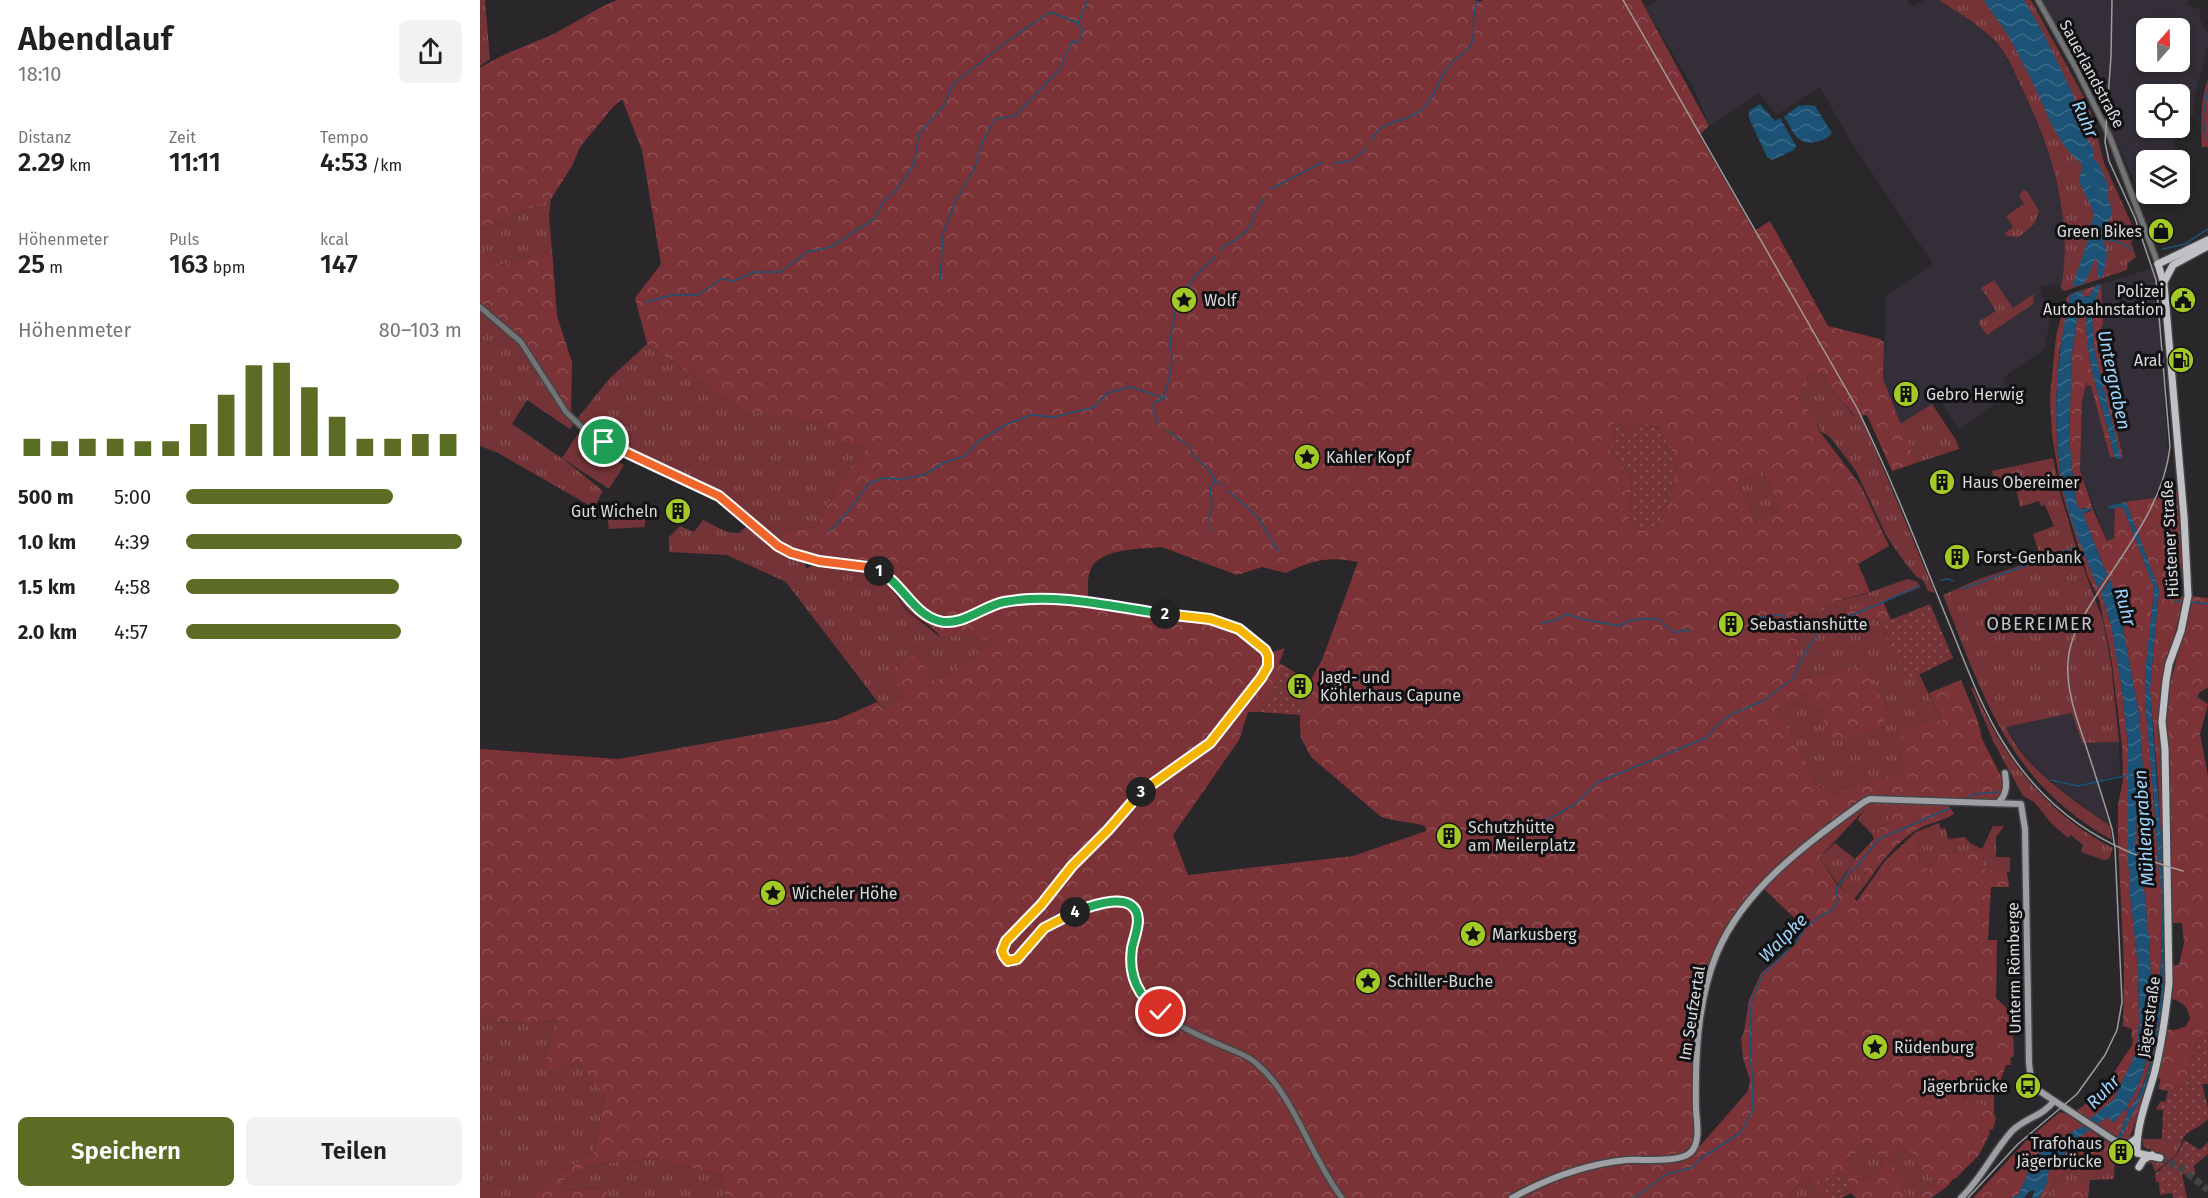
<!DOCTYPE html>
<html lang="de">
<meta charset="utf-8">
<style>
body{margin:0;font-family:"Fira Sans",sans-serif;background:#f2f2f2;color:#202124;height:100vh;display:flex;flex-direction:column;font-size:22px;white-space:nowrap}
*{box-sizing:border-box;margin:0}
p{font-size:20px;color:#757577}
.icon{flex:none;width:33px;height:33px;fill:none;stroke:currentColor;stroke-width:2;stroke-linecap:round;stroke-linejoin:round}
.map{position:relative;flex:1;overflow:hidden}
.drawer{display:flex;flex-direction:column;background:#fff;width:480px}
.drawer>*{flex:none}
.needle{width:39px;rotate:20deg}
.tools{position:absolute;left:1656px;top:18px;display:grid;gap:12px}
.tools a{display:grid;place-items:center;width:54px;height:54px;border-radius:9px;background:#fff;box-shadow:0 3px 9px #0003;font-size:30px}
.pin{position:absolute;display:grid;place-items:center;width:51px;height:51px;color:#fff;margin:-26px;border:3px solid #fff;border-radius:50%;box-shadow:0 2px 6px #0007}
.km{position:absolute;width:30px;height:30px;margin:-15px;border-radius:50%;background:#222;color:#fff;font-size:16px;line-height:30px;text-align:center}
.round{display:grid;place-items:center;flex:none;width:63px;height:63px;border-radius:9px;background:#f2f2f2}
.head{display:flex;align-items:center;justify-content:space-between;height:102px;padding:0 18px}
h1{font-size:33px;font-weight:600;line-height:45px}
.figures{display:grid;grid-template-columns:repeat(3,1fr);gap:9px;height:102px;padding:6px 18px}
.figures div{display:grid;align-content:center}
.figures b{font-size:26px;font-weight:600}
.figures small{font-size:16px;font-weight:400}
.figures p{font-size:16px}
.chart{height:168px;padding:12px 18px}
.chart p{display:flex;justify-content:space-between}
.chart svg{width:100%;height:108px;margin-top:6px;stroke:#5b6d25;stroke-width:6}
.action{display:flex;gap:12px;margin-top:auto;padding:12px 18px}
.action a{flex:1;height:69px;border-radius:9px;background:#5b6d25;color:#fff;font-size:24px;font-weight:600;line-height:69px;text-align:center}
.action a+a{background:#f2f2f2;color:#202124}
ul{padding:0 18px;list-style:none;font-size:20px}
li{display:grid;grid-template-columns:96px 72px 1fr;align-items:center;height:45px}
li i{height:15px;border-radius:8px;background:#5b6d25}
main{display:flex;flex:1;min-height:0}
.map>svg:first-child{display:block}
.built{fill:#332e37;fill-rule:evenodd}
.grass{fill:url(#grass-tufts)}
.forest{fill:url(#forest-crowns);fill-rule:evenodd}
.garden{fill:url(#garden-dots)}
.pitch{fill:#743437}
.water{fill:url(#water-waves)}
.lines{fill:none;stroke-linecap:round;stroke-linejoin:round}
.stream{stroke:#1b5275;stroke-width:1.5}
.river{stroke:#1b5275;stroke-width:8}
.primary-tunnel{stroke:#444245;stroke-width:7;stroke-dasharray:7 3.5;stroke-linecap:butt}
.tertiary-casing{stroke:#454446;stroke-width:8}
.secondary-casing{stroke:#454446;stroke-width:9}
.primary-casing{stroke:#454446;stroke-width:10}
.tertiary{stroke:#737476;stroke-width:5}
.secondary{stroke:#9e9fa2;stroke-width:6}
.primary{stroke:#c0c1c5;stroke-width:7}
.rail{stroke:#9d9c9e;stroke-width:1.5}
.split-1-casing{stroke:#fff;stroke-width:12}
.split-2-casing{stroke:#fff;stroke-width:12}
.split-3-casing{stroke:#fff;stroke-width:12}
.split-4-casing{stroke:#fff;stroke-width:12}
.split-5-casing{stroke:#fff;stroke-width:12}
.split-1{stroke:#f0652b;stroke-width:8}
.split-2{stroke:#22a559;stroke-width:8}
.split-3{stroke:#f5b400;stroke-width:8}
.split-4{stroke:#f5b400;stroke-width:8}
.split-5{stroke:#22a559;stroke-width:8}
.labels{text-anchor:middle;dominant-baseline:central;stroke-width:6;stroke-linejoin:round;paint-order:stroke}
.street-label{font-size:16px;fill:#dbdadc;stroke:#111012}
.poi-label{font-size:16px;fill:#dbdadc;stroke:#111012;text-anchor:start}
.water-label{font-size:18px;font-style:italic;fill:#9fd5fd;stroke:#111012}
.neighbourhood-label{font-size:18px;letter-spacing:1.5px;fill:#c3c1c5;stroke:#111012}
</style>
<main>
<section class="drawer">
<div class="head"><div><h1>Abendlauf</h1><p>18:10</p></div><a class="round"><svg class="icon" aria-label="share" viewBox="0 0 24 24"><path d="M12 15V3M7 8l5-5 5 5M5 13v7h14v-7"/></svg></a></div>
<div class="figures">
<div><p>Distanz</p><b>2.29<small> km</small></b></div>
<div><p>Zeit</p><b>11:11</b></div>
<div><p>Tempo</p><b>4:53<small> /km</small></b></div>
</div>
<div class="figures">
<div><p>Höhenmeter</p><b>25<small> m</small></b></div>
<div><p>Puls</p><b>163<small> bpm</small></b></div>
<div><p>kcal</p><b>147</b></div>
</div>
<div class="chart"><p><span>Höhenmeter</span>80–103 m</p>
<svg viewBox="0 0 160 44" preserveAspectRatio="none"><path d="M5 44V37M15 44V38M25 44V37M35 44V37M45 44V38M55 44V38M65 44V31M75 44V19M85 44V7M95 44V6M105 44V16M115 44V28M125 44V37M135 44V37M145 44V35M155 44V35"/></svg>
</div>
<ul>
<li><b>500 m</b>5:00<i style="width:75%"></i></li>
<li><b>1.0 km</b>4:39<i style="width:100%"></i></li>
<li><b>1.5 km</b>4:58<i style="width:77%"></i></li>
<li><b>2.0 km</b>4:57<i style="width:78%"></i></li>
</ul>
<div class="action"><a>Speichern</a><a>Teilen</a></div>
</section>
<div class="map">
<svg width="1728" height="1198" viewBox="0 0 1728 1198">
<defs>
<pattern id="grass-tufts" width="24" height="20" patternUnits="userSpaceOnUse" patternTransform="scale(1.5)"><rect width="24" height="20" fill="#743437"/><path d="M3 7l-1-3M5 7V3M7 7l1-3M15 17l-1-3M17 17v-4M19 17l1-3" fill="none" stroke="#875153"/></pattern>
<pattern id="forest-crowns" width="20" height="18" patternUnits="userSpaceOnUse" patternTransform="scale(1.5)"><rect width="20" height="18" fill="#7c3337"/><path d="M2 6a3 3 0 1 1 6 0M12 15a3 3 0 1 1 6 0" fill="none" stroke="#8e5053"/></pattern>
<pattern id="garden-dots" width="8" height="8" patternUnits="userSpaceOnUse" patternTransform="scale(1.5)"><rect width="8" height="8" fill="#743437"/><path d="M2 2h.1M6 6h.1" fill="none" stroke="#875153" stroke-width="1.8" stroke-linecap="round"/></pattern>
<pattern id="water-waves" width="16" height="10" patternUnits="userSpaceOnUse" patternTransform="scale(1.5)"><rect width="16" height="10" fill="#1b5275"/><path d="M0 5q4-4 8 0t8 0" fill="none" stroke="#3c6a88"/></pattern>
</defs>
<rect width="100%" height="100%" fill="#29272a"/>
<g class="built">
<path d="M 1178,0 L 1427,0 L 1432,7 L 1444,0 L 1459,0 L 1503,29 L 1523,51 L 1552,108 L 1569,155 L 1584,213 L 1586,263 L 1581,288 L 1576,284 L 1560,287 L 1562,295 L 1572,311 L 1564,350 L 1529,373 L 1523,380 L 1526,389 L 1524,397 L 1479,429 L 1460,399 L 1420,424 L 1403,379 L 1406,304 L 1403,298 L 1453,264 L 1368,137 L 1340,87 L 1296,115 L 1279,93 L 1229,126 L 1216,93 L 1165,7 Z"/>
<path d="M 1560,0 L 1708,0 L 1707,5 L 1721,10 L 1720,19 L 1725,31 L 1728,32 L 1728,45 L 1715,96 L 1714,115 L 1700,119 L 1700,94 L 1666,94 L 1666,128 L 1691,128 L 1695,145 L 1695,159 L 1704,159 L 1706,187 L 1700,189 L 1700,160 L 1666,160 L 1666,194 L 1687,194 L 1663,201 L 1635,137 L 1602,73 ZM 1666,28 L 1700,28 L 1700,62 L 1666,62 Z"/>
<path d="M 1669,269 L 1672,269 L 1675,277 L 1678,303 L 1688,456 L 1686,469 L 1674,498 L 1635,503 L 1634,538 L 1627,541 L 1600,470 L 1602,401 L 1606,385 L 1611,385 L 1630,456 L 1627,389 L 1617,336 L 1623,324 L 1621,284 Z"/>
<path d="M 1593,713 L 1602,743 L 1639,742 L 1640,775 L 1626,778 L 1617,784 L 1630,826 L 1579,788 L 1549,761 L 1530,736 L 1526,727 Z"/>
</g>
<g class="grass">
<path d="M 0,0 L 5,0 L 10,59 L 0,66 Z"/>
<path d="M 1459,0 L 1551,0 L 1605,99 L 1614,122 L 1624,163 L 1657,236 L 1651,242 L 1656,257 L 1648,263 L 1647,270 L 1584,291 L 1581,288 C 1594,219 1571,146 1540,84 C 1535,74 1530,61 1523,51 C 1508,29 1481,15 1459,0 Z"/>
<path d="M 1544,190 L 1547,191 L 1559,211 L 1554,224 L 1539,237 L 1527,236 L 1525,233 L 1533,227 L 1526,216 L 1544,204 L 1539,195 Z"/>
<path d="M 71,199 L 69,215 L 72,250 L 20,265 L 0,247 L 0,230 Z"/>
<path d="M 1514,280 L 1533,308 L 1554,294 L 1553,304 L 1507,335 L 1498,322 L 1516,311 L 1501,288 Z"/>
<path d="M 0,309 L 43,346 L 75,400 L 94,423 L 90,429 L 47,400 L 32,424 L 87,462 L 123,491 L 114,508 L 18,453 L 0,446 Z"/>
<path d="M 167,344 L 265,412 L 345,423 L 360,443 L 387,448 L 360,481 L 337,527 L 305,530 L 299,544 L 242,496 L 122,438 L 97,419 L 129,379 Z"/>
<path d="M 1335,372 L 1345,376 L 1356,395 L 1374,416 L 1381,415 L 1455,593 L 1448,591 L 1443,580 L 1437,577 L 1426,564 L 1407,537 L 1376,471 L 1350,437 L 1340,431 L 1339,426 L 1319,399 L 1327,377 Z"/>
<path d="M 1452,404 L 1476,440 L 1479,449 L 1436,463 L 1420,424 Z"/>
<path d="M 1573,458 L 1580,492 L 1596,547 L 1623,621 L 1631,663 L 1639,742 L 1602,743 L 1592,713 L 1526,727 C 1543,768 1595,801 1630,826 L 1632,840 C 1528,781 1505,700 1463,595 L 1499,579 L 1548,563 L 1560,555 L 1553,534 L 1574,526 L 1565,505 L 1561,506 L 1559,501 L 1540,507 L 1535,482 L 1516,487 L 1512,471 Z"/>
<path d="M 1283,471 L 1301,510 L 1275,522 L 1258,483 Z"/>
<path d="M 223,520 L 247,532 L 259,533 L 271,522 L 306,555 L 325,560 L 326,569 L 338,562 L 376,570 L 402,579 L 412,589 L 426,610 L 460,637 C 484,634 492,632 513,644 L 455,682 L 436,653 L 425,695 L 404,710 L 306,582 L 247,555 L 189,552 L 189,537 L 200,526 L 214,532 Z"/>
<path d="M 1427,579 L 1436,581 L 1441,587 L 1403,602 L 1402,600 L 1362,619 L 1383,622 L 1397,618 L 1428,679 L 1439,674 L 1462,721 L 1425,774 L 1377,783 L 1355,794 L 1333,783 L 1294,708 L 1325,693 L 1336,709 L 1340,708 L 1346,715 L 1356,741 L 1382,665 L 1326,678 L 1314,677 L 1321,618 L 1354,602 L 1382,595 Z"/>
<path d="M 1493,687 C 1522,756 1566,814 1633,848 L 1629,859 L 1624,860 L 1601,852 L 1603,845 L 1591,835 L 1588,838 L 1571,823 L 1554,802 L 1543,796 L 1513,741 L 1491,688 Z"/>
<path d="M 1394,806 L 1407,809 L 1409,822 L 1392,834 L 1378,820 L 1384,810 Z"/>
<path d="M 1459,823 L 1461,829 L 1465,828 L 1468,839 L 1485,837 L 1490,843 L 1502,849 L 1513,826 L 1524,826 L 1516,837 L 1516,857 L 1530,857 L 1530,872 L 1515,872 L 1501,867 L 1503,854 L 1461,854 L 1449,870 L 1439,861 L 1436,832 Z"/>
<path d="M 1355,843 L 1375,859 L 1358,884 L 1339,858 Z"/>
<path d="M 1380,867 L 1386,873 L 1382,880 L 1386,884 L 1374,899 L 1360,886 L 1369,875 Z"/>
<path d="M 0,1013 L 16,1022 L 53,1023 L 80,1020 L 77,1071 L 98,1062 L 125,1094 L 114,1152 L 69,1180 L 50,1198 L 0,1198 Z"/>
<path d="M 1489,1076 L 1514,1086 L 1508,1107 L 1484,1100 Z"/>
<path d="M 1662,1139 L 1682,1139 L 1692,1143 L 1693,1140 L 1702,1141 L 1696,1155 L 1675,1172 L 1672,1163 L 1666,1163 L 1669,1161 L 1677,1161 L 1680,1154 L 1664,1147 Z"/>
<path d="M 1625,1140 L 1635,1145 L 1634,1179 L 1610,1180 L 1608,1198 L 1565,1198 L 1575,1178 L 1608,1161 Z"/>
<path d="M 1388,1143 L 1406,1163 L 1383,1182 L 1366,1160 Z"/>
<path d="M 1423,1148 L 1438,1156 L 1438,1167 L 1458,1181 L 1436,1198 L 1429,1198 L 1422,1189 L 1409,1162 Z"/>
<path d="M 172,1159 L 241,1175 L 245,1198 L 129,1198 L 125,1188 L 82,1190 L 84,1180 L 109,1165 Z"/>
<path d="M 1329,1178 L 1335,1190 L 1343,1198 L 1307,1198 L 1323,1180 Z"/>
</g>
<g class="forest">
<path d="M 137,0 L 994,0 L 1000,2 L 1003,0 L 1161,0 L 1229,126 L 1219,135 L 1274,231 L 1290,221 L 1348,326 L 1400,339 L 1404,342 L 1403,379 L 1436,463 L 1412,471 L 1387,415 L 1375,416 L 1356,395 L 1345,376 L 1335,372 L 1327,377 L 1319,399 L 1334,417 L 1340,432 L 1381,486 L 1409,546 L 1378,564 L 1390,592 L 1354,602 L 1321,618 L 1314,677 L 1326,678 L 1382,665 C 1390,679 1419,716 1397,728 C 1385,734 1369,737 1356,741 L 1341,723 L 1346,719 L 1346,715 L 1340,708 L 1336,710 L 1325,693 L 1295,708 L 1331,772 L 1333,783 L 1355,794 L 1377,783 L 1424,773 L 1421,728 L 1462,721 L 1449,693 L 1481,680 L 1498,721 L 1502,739 L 1522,778 L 1524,786 L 1520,798 L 1511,800 L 1468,799 L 1468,804 L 1474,814 C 1463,821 1449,823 1438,829 C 1416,842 1400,863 1386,884 L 1382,880 L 1386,873 L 1380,867 L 1369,875 L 1359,886 L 1377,901 L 1405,861 L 1436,832 L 1439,861 L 1449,870 L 1461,854 L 1503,854 L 1501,867 L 1515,872 L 1527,872 L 1529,887 L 1511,887 L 1508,940 L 1517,940 L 1516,998 L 1530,1011 L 1533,1029 L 1534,1056 L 1530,1058 L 1531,1065 L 1526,1065 L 1514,1097 L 1514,1114 L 1516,1118 L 1513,1129 L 1509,1130 L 1510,1133 L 1499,1155 L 1475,1179 L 1473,1179 L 1468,1186 L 1451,1198 L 1436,1198 L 1458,1181 L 1438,1167 L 1437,1156 L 1423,1148 L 1409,1162 L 1423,1177 L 1422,1189 L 1429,1198 L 1376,1198 L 1371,1193 L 1361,1198 L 1355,1198 L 1368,1191 L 1351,1175 L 1339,1180 L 1351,1198 L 1343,1198 L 1335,1190 L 1329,1178 L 1323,1180 L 1307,1198 L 245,1198 L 241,1175 L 172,1159 L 109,1165 L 84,1180 L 82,1190 L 125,1188 L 129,1198 L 50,1198 L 69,1180 L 114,1152 L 125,1095 L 98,1062 L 77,1071 L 64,1066 L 79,1020 L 53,1023 L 16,1022 L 0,1013 L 0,749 L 138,759 L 356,720 L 397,702 L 404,710 L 425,695 L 409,671 L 436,653 L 455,682 L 513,644 C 493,633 483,634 460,637 C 454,626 437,619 428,610 C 418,600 414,585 402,577 C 397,573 391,571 385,570 L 390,569 L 332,559 L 298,546 L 305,530 L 337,527 L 360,481 L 387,448 L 360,443 L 344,423 L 265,412 L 167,344 L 155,298 L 181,264 L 162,150 L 142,99 L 133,107 L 100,147 L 92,166 L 71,199 L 0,230 L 0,68 C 21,54 44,47 67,37 C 91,26 112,10 137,0 ZM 1139,421 L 1148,433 L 1166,426 L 1178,427 L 1187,447 L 1191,448 L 1197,469 L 1194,473 L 1190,501 L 1177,530 L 1149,521 L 1152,486 L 1151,476 L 1131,451 ZM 1283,471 L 1301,510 L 1275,522 L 1258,483 ZM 682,547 L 757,575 L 782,567 L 806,573 C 832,560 849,556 878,562 L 842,660 L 830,681 L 799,663 L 805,648 L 790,653 L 774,638 L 740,619 L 668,610 L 608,599 C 608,590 607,579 610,571 C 617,548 661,549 682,547 ZM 805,669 L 832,685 L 820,715 L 820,726 L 821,738 L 831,757 L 900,816 C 914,822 930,821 945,826 L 946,831 L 873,856 L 708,875 L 693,835 L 759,740 L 768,712 L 779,712 ZM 1394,806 L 1407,809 L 1409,822 L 1392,834 L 1394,839 L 1375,859 L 1358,886 L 1339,858 L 1384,810 ZM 1284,889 L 1325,928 L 1316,944 L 1281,973 L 1269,1000 L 1264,1032 L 1261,1038 L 1263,1058 L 1270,1080 L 1268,1091 L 1220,1146 C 1219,1133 1220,1118 1219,1105 C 1217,1024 1227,949 1284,889 ZM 1489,1077 L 1513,1086 L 1508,1107 L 1484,1100 ZM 1388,1143 L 1406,1163 L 1383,1182 L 1366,1160 Z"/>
<path d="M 1728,79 L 1728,147 L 1722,147 C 1721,123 1720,102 1728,79 Z"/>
<path d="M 0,247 L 20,265 L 72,250 L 77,316 L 92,362 L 91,414 C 74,395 65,370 49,350 C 36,332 17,319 0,304 Z"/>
<path d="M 1621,284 L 1623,324 L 1617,336 L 1618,353 L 1622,355 L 1627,389 L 1643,458 L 1630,457 L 1611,386 L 1606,385 L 1602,401 L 1600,470 L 1614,512 L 1627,541 L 1634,538 L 1635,503 L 1674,498 L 1677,500 L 1684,485 L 1698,492 L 1704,579 L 1702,579 L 1700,566 L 1688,569 L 1687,596 L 1704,596 L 1679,700 L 1683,757 L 1687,916 L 1686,965 L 1682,1026 L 1671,1074 L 1658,1115 L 1649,1139 L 1646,1142 L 1596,1111 L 1607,1103 L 1613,1105 L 1621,1097 L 1623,1098 L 1631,1087 L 1627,1083 L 1652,1045 L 1653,1039 L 1651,1036 L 1652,1029 L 1643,1026 L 1644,966 L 1638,840 L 1638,805 L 1643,780 L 1642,746 L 1631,656 L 1619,599 L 1608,577 L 1582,493 L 1572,435 L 1570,398 L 1573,366 L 1576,336 L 1586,299 L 1590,294 ZM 1616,285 L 1620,285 L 1612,313 L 1614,348 L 1640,458 L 1637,459 L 1634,456 C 1624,407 1602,358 1607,308 L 1605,304 L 1606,296 L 1609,296 ZM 1601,291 L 1602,299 L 1605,297 L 1598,314 L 1592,353 L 1589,436 L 1593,479 L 1597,506 L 1600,509 L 1604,508 L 1613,510 L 1603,514 L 1627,575 L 1618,588 L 1583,490 L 1577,447 L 1576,400 L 1579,354 L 1590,295 ZM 1646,502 L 1679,590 L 1670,689 L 1678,782 L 1682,863 L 1678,861 L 1674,801 L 1665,702 L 1666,663 L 1674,593 L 1673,585 L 1644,509 L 1642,507 L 1636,508 L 1635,503 ZM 1629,580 L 1638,602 L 1659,714 L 1663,769 L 1661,785 L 1657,794 L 1656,846 L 1666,902 L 1667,931 L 1669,935 L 1671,981 C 1667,990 1672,1002 1671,1013 C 1671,1046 1666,1079 1646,1107 L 1650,1110 C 1679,1064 1679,1006 1681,953 C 1681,932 1683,909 1681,888 C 1681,880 1679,873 1679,865 L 1683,867 L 1684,872 C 1691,933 1687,1019 1669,1077 C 1662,1099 1649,1116 1641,1140 L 1638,1138 L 1648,1112 L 1645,1109 L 1633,1123 L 1628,1117 L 1617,1124 L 1610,1120 L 1634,1099 L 1657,1051 L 1659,1023 L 1658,966 L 1650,894 L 1651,874 L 1648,867 L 1648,745 L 1642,690 L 1631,625 L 1621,593 Z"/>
<path d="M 1712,596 L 1728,598 L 1728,688 L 1720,692 L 1717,697 L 1728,704 L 1720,734 L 1728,776 L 1728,1035 L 1718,1035 L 1705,1085 L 1688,1091 L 1678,1089 L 1681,1079 L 1677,1078 L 1686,1029 L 1695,1030 L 1705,1027 L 1710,1019 C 1708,1006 1702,1001 1689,998 L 1691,965 L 1699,965 L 1704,943 L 1702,923 L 1692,923 L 1685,706 Z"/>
<path d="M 1402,599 L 1411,620 L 1400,624 L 1397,618 L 1383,622 L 1362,620 L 1365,612 Z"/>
<path d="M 1580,1112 L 1588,1115 L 1625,1140 L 1608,1161 L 1575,1178 L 1565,1198 L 1559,1198 L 1566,1186 L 1568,1170 L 1589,1150 L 1591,1142 L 1609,1130 L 1549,1161 L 1547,1176 L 1538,1195 L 1531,1198 L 1493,1198 L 1548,1139 Z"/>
<path d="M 1581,1182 L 1603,1184 L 1607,1198 L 1574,1198 Z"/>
</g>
<g class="garden">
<path d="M 1161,419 L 1164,419 L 1166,426 C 1184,427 1182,431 1187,447 L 1191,447 L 1197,469 L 1194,473 L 1190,501 L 1177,530 L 1157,531 L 1149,521 L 1152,486 L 1151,476 L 1131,451 L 1134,420 L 1139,421 L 1148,433 Z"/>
<path d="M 1450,604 L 1473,658 L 1428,680 L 1400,624 Z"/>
<path d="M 805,669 L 832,685 L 820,715 L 779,712 Z"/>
<path d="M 1718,1035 L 1728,1035 L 1728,1084 L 1722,1084 L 1728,1108 L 1728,1119 C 1720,1129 1707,1128 1702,1141 L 1693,1140 L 1692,1143 L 1682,1139 L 1683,1110 L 1676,1109 L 1681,1101 L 1685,1102 L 1688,1091 L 1705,1085 Z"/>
<path d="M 1704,1140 L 1720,1150 L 1728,1142 L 1728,1154 L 1714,1166 L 1715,1175 L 1702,1174 L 1707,1198 L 1693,1198 L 1692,1193 L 1680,1195 L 1679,1182 L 1676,1182 L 1675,1174 L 1697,1155 Z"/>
<path d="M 1358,1169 L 1374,1187 L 1355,1198 L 1351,1198 L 1338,1180 L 1351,1175 Z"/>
</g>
<g class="pitch">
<path d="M 97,435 L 144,465 L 129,489 L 82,458 Z"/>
<path d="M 165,514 L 165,527 L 129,529 L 127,517 Z"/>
</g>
<g class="water">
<path d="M 1504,0 L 1544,0 L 1562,31 L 1592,92 L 1607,138 L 1613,149 L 1614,159 L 1619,164 L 1628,186 L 1627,195 L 1632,211 L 1624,243 C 1630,252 1625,267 1622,277 L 1618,278 L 1618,263 L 1615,259 L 1605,283 L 1592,287 L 1609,237 L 1614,213 L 1599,182 L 1602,164 C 1578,145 1568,116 1555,87 C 1548,72 1539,57 1532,42 C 1525,29 1512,14 1504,0 Z"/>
<path d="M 1280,104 L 1295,121 L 1300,118 L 1316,146 L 1314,150 L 1292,160 L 1287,157 L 1269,118 L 1269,111 Z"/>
<path d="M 1328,105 L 1335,106 L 1352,133 C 1348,138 1342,141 1335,142 C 1316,146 1313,130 1304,117 L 1318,106 Z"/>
<path d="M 1621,284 L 1612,313 L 1614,348 L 1641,458 L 1637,459 L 1634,456 C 1624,406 1602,358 1607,308 L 1604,304 L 1598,314 L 1592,353 L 1589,436 L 1593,479 L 1597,506 L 1600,509 L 1613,508 L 1603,514 L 1627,575 L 1618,589 C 1606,557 1589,521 1583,488 C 1571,424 1576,358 1590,295 L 1602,290 L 1603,298 L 1609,296 L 1616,285 Z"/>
<path d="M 1646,502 L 1679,590 L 1670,689 L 1683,863 L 1678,861 L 1674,801 L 1665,702 L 1666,663 L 1674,593 L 1673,585 L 1644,509 L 1642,507 L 1629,509 L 1628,506 Z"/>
<path d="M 1630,579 L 1638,602 L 1659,714 L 1663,769 L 1661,785 L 1657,794 L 1656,846 L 1666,902 L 1667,931 L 1669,935 L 1671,981 C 1667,990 1672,1002 1671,1013 C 1671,1045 1666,1079 1646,1107 L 1649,1110 C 1679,1070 1679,1006 1681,958 C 1682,927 1683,896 1678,865 L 1682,867 L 1684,872 C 1686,941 1690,1011 1669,1077 C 1662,1100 1649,1117 1641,1140 L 1638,1138 L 1648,1112 L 1645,1109 L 1633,1123 L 1628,1117 L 1617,1124 L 1609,1120 L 1634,1099 L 1657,1051 L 1659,1023 L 1658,966 L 1650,894 L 1650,874 L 1648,867 L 1648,745 L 1642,690 L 1631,625 L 1621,593 Z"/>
<path d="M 1603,1126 L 1610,1130 L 1592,1142 L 1589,1150 L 1569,1170 L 1566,1186 L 1559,1198 L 1552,1198 L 1555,1190 L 1548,1192 L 1544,1198 L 1531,1198 L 1538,1195 L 1547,1176 L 1549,1161 L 1582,1137 Z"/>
</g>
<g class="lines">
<g class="stream">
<path d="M 1726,138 L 1723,118 L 1728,88"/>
<path d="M 891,141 C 902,119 919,124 937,113 C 953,103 957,83 967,68 C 974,57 987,55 992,42 C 996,28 991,15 997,1"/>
<path d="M 854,163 L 871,161 L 887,148"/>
<path d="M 791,189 L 843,162"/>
<path d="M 1625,239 L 1642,243 L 1652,250"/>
<path d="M 1683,249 L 1705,244 L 1728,229"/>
<path d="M 740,250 C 749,241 760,240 768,229 C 774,220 776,208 784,198"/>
<path d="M 460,280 L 463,234 L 475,202 L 495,167 L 503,141 L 515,119 L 535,116 L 580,69 L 592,41 L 598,43 L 603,31 L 598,23"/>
<path d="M 165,302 L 193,295 L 218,295 L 241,279 L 254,281 L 274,272 L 300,272 L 327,252 L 351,247 L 395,218 L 404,201 L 417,189 L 434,164 L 439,134 L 465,104 L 473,84 L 529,40 L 570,12 L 598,23 L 608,0"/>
<path d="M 678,424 L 673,408 L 674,403 L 683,399"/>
<path d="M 686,430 L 711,447 L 712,454 L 719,461 L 728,469 L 735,480 L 743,486"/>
<path d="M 747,490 L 778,517 L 798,551"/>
<path d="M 350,531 L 367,513 L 389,483 L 404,478 L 422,479 L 444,475 L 463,463 L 485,456 L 499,441 L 527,424 L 551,415 L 574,417 L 615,407 L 627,393 L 650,387 L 684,398 L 690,374 L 692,358 L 690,341 L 696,306 L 715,276 L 735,257"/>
<path d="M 730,531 L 729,517 L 732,507 L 730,488 L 735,480"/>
<path d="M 1460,580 L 1468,579 L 1473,581"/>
<path d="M 1482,589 L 1593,548"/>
<path d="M 1694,602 L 1703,601"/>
<path d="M 1712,602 L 1728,604"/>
<path d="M 1273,618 L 1301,615 L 1312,623"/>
<path d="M 1062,623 L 1076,620 L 1087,614 L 1102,619 L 1140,626 L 1148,621 L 1160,619 L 1178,619 L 1195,633 L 1202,630 L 1211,631"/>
<path d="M 1313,624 L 1316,627 C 1347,630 1409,599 1439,586"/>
<path d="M 1571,780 L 1598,786 L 1649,775"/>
<path d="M 1489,797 L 1495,794 L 1519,792"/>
<path d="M 1035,827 L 1067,820 L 1095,804 L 1118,782 L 1226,738 L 1237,725 L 1252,714 L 1283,701 L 1312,679 L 1325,653 L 1344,623"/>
<path d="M 1154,1198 L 1187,1174 L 1211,1168 L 1223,1157 L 1260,1133 L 1272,1112 L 1273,1077 L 1270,1060 L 1271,1003 L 1282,976 L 1315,943 L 1324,929 L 1341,916 L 1351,911 L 1358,902 L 1356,889 L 1366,875 L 1377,866 L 1399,839 L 1470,808"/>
</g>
<path class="river" d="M 1606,160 L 1618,194"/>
<path class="primary-tunnel" d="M 1680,1158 L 1701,1168 L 1728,1190"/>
<g class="tertiary-casing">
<g id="tertiary">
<path d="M 1558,0 L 1596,68 L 1630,137 L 1678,264"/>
<path d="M 0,307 L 41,342 L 86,412 L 105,430 L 148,454 L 239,496 L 298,546 L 311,553 L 339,561 L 387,567 L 402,573 L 411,579 L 440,610 L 456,620 L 475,620 L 519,603 L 530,601 L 587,600 L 738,621 C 758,626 795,644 787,670 L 730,743 L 671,784 L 649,803 L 628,830 L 592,866 L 561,905 L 526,941 L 522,953 L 528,961 C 545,961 551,937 563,928 C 579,916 620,898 640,902 C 649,903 657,909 658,919 C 658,927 655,935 653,942 C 650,962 651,986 666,1002 C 685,1021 720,1036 745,1047 C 756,1052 768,1055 777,1064 C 814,1095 831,1158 862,1198"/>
</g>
</g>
<g class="secondary-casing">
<g id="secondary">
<path d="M 1518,803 C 1527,794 1527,786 1525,773"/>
<path d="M 1032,1198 C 1068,1178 1106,1164 1147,1160 C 1163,1159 1198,1163 1210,1153 C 1221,1143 1217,1123 1216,1110 C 1215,1059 1217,1001 1237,953 C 1265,887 1328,843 1384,802 L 1390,799 L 1541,804 L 1545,829 L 1549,1063 L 1551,1080 L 1558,1090 L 1649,1150 L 1657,1153"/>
<path d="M 1481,1198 C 1502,1178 1513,1152 1532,1131 C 1545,1118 1563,1116 1574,1101"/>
</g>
</g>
<g class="primary-casing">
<g id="primary">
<path d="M 1678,264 L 1684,284 L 1704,517 L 1708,596 L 1701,631 L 1689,664 L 1686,681 L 1682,722 L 1685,749 L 1689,983 C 1686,1012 1682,1042 1675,1071 C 1668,1098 1656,1124 1657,1153 L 1680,1158"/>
<path d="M 1678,264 L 1728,240"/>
<path d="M 1684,282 L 1693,265 L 1728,246"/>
<path d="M 1645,1147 L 1657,1138"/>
<path d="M 1659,1167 L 1664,1159 L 1672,1155"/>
</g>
</g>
<use href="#tertiary" class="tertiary"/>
<use href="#secondary" class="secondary"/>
<use href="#primary" class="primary"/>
<g class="rail">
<path d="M 1143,0 L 1377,408 C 1411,477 1439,550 1468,621 C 1485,662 1500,705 1523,742 C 1566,813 1625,849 1703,871"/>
<path d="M 1488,1198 L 1538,1144 L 1597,1094 L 1625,1055 L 1637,1030 L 1642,1002 L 1635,848 L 1632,829 C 1624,801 1615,774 1606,746 C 1597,719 1586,691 1588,662 C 1589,638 1603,616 1616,596 C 1645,550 1684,503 1690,447 L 1676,280 L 1655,218 L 1629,161 L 1625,142 L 1631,56 L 1632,0"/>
</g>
</g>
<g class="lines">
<g class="split-1-casing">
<path id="split-1" d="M 124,442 L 239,496 L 298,546 L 311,553 L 339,561 L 387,567 L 399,571"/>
</g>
<g class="split-2-casing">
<path id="split-2" d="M 399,571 C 422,583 433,614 459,621 C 482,627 503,606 524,602 C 576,592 633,607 685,614"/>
</g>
<g class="split-3-casing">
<path id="split-3" d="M 661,792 L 730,743 L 781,678 L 788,666 L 788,656 L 785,650 L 759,629 L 730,619 L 685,614"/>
</g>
<g class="split-4-casing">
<path id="split-4" d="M 595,912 L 564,928 L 537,959 L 528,961 L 524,956 L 522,951 L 526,941 L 561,905 L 592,866 L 628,830 L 661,792"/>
</g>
<g class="split-5-casing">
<path id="split-5" d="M 595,912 C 610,906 657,888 658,920 C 658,929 654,939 652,948 C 648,975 658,998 681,1012"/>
</g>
<use href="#split-1" class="split-1"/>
<use href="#split-2" class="split-2"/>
<use href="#split-3" class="split-3"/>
<use href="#split-4" class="split-4"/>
<use href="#split-5" class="split-5"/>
</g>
<defs>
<g id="shop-disc" transform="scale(1.35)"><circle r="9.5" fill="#a3c926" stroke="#111012"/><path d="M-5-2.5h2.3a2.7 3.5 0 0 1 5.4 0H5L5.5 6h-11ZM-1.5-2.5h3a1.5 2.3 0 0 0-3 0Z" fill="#111"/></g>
<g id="sight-disc" transform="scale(1.35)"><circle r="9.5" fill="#a3c926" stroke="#111012"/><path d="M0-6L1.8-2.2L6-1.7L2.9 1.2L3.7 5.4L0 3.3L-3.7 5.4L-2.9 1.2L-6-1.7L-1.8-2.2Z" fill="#111"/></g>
<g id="civic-disc" transform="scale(1.35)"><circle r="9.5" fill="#a3c926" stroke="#111012"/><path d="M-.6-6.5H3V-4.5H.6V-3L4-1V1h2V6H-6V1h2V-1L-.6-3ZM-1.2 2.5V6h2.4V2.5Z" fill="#111"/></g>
<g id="fuel-disc" transform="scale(1.35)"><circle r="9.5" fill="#a3c926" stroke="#111012"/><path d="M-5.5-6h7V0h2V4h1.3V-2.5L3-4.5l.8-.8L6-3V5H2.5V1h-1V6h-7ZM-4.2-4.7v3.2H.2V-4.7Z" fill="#111"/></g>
<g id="building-disc" transform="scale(1.35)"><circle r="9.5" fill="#a3c926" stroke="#111012"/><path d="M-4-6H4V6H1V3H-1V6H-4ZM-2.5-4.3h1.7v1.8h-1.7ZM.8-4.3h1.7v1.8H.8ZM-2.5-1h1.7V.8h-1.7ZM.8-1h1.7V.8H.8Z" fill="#111"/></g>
<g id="bus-disc" transform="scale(1.35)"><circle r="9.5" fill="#a3c926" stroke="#111012"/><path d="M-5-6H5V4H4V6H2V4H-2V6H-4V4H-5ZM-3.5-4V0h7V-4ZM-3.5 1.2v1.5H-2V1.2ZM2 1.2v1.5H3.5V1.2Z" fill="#111"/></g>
</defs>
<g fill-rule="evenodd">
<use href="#shop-disc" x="1681" y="231"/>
<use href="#sight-disc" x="704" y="300"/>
<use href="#civic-disc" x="1703" y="300"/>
<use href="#fuel-disc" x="1701" y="360"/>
<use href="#building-disc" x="1426" y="394"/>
<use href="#sight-disc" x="827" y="457"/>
<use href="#building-disc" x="1462" y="482"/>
<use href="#building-disc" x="198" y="511"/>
<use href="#building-disc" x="1477" y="557"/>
<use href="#building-disc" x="1251" y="624"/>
<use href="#building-disc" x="820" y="686"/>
<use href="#building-disc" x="969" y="836"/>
<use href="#sight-disc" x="293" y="893"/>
<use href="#sight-disc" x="993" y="934"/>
<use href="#sight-disc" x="888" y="981"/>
<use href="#sight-disc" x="1395" y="1047"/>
<use href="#bus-disc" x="1548" y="1086"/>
<use href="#building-disc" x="1641" y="1152"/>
</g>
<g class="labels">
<g class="street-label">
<text transform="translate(1612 74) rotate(62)">Sauerlandstraße</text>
<text transform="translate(1690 539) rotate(-93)">Hüstener Straße</text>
<text transform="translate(1534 968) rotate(-91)">Unterm Römberge</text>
<text transform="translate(1212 1013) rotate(-81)">Im Seufzertal</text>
<text transform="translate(1669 1017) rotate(-82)">Jägerstraße</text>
</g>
<g class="poi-label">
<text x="1662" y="231" text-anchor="end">Green Bikes</text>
<text x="1684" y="291" text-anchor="end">Polizei<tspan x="1684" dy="18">Autobahnstation</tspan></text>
<text x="724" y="300">Wolf</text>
<text x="1682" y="360" text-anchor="end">Aral</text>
<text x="1446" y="394">Gebro Herwig</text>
<text x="846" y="457">Kahler Kopf</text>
<text x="1482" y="482">Haus Obereimer</text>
<text x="178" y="511" text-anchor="end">Gut Wicheln</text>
<text x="1496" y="557">Forst-Genbank</text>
<text x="1270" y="624">Sebastianshütte</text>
<text x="840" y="677">Jagd- und<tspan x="840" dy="18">Köhlerhaus Capune</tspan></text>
<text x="988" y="827">Schutzhütte<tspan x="988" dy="18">am Meilerplatz</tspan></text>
<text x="312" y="893">Wicheler Höhe</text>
<text x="1012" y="934">Markusberg</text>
<text x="908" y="981">Schiller-Buche</text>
<text x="1414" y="1047">Rüdenburg</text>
<text x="1528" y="1086" text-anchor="end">Jägerbrücke</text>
<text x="1622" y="1143" text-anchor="end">Trafohaus<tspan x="1622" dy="18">Jägerbrücke</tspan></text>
</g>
<g class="water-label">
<text transform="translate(1605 119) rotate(65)">Ruhr</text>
<text transform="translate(1634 380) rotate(78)">Untergraben</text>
<text transform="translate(1645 607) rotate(75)">Ruhr</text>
<text transform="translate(1664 828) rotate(-94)">Mühlengraben</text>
<text transform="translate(1303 938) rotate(-45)">Walpke</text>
<text transform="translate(1623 1092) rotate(-46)">Ruhr</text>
</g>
<g class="neighbourhood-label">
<text x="1560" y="624">OBEREIMER</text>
</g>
</g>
</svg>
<div class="tools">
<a><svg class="needle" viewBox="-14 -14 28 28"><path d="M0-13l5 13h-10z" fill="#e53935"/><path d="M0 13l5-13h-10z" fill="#757577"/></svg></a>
<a><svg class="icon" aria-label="locate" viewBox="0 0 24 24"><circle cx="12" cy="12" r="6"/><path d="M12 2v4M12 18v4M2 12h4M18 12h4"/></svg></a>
<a><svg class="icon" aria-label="layers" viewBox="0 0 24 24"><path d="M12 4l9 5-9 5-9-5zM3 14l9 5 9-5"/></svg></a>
</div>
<div class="pin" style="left:124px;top:442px;background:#1e9e55"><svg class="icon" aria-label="arrive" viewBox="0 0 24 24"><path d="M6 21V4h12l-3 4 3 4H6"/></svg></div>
<div class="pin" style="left:681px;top:1012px;background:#d93025"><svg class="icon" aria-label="check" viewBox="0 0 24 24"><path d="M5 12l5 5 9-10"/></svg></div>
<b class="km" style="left:399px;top:571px">1</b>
<b class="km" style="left:685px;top:614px">2</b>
<b class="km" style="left:661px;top:792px">3</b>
<b class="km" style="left:595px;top:912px">4</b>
</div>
</main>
